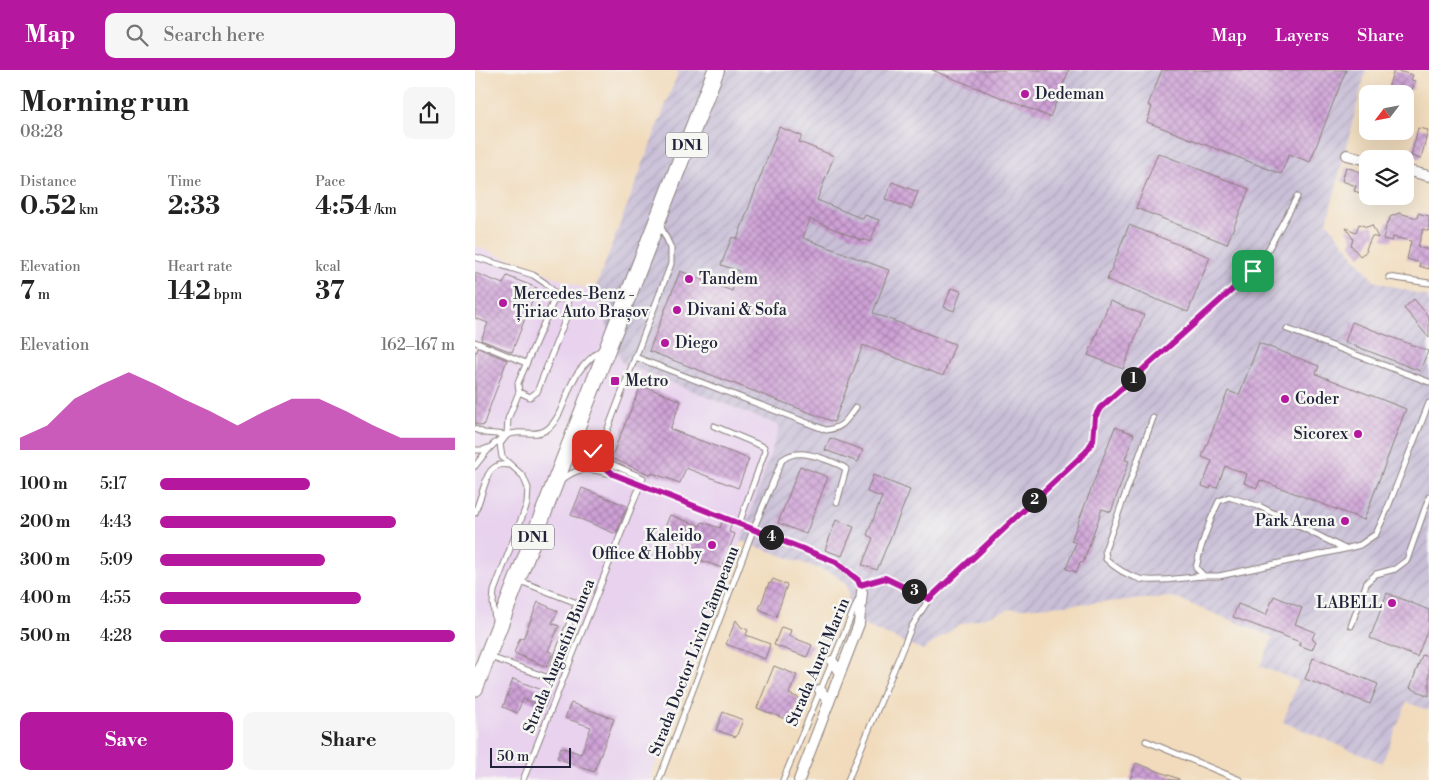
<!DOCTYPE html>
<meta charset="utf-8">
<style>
body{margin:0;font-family:"Libre Bodoni",serif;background:#f6f6f6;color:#222;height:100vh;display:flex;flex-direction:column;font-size:19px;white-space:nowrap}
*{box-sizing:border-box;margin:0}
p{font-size:16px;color:#767676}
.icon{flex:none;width:28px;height:28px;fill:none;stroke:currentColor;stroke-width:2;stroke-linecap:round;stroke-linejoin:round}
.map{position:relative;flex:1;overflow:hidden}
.details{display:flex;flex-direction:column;background:#fff;width:475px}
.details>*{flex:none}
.needle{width:32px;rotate:238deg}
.buttons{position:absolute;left:884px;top:15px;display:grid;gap:10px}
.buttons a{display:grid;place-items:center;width:55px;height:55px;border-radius:10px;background:#fff;box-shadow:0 5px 20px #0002;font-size:25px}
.scale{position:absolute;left:15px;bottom:12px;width:81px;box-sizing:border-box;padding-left:5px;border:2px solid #22223b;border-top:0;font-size:14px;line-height:18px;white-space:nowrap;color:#22223b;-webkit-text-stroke:4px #f6f6f2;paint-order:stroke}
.pin{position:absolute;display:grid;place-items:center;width:42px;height:42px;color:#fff;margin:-21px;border-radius:10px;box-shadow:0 2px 8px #0006}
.km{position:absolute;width:25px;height:25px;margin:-12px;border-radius:50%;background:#222;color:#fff;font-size:14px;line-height:25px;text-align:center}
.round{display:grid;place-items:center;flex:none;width:52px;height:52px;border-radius:10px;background:#f6f6f6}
.overview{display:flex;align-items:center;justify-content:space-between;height:85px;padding:0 20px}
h1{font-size:28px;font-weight:800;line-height:38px}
.metrics{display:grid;grid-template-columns:repeat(3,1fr);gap:8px;height:85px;padding:5px 20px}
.metrics div{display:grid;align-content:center}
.metrics b{font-size:25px;font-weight:800}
.metrics small{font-size:14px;font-weight:400}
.metrics p{font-size:14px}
.chart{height:140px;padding:10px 20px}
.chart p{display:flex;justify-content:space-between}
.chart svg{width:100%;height:90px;margin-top:5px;fill:#b5179e;opacity:.7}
.button{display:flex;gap:10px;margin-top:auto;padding:10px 20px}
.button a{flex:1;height:58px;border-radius:10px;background:#b5179e;color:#fff;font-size:20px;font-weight:800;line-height:58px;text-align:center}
.button a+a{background:#f6f6f6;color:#222}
ul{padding:0 20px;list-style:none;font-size:16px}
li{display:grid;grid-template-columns:80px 60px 1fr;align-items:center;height:38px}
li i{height:12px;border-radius:6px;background:#b5179e}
header{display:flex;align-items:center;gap:30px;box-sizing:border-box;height:70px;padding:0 25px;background:#b5179e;color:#fff}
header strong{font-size:24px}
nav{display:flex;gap:28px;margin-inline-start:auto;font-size:18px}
.search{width:350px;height:45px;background:#f6f6f6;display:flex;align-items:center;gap:12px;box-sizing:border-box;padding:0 18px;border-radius:10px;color:#767676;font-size:19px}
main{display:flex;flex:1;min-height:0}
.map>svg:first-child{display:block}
.built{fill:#e8d2ee}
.industrial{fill:url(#industrial-furrows)}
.building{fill:url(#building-cross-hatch)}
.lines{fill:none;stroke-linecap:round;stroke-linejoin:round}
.lane-casing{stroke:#8a7e7c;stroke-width:7}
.street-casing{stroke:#8a7e7c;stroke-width:12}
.primary-casing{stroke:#8a7e7c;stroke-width:18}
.lane{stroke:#fff;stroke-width:5}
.street{stroke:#fff;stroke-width:10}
.primary{stroke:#fff;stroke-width:16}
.route-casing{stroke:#fff;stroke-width:10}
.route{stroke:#b5179e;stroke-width:6}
.poi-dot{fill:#b5179e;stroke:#f6f6f2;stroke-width:2}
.labels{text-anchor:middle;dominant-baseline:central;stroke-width:5;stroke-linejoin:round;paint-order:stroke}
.shield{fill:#f6f6f2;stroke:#626272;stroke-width:1}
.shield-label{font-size:15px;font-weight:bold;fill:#22223b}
.poi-label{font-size:16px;fill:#22223b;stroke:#f6f6f2;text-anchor:start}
.street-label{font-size:16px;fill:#22223b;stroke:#f6f6f2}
</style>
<header>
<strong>Map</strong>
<div class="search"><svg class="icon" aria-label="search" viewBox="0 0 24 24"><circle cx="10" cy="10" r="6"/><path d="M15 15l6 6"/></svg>Search here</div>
<nav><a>Map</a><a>Layers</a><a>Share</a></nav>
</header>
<main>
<section class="details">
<div class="overview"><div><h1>Morning run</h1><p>08:28</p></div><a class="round"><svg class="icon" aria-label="share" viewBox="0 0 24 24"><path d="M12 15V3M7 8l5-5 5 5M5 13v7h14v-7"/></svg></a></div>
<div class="metrics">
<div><p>Distance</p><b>0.52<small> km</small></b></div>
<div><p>Time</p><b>2:33</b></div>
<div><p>Pace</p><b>4:54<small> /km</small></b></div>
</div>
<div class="metrics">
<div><p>Elevation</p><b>7<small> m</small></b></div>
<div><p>Heart rate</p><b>142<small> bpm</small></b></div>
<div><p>kcal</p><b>37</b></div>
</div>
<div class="chart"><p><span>Elevation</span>162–167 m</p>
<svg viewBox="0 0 160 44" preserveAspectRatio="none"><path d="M0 44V38L10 32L20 19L30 12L40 6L50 12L60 19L70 25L80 32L90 25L100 19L110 19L120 25L130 32L140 38L150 38L160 38V44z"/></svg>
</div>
<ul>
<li><b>100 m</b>5:17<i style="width:51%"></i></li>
<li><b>200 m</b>4:43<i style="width:80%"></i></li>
<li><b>300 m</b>5:09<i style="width:56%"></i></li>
<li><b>400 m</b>4:55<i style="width:68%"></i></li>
<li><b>500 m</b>4:28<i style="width:100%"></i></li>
</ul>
<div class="button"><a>Save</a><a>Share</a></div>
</section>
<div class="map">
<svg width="954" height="710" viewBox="0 0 954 710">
<defs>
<pattern id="industrial-furrows" width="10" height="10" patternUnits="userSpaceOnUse" patternTransform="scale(1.25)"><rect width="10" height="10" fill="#c9bfd7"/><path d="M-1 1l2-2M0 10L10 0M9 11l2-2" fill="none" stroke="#aca4b9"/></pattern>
<pattern id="building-cross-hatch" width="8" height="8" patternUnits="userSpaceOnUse" patternTransform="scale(1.25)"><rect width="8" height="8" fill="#cea0d5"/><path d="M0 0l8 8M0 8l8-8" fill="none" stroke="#a782ae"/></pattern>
</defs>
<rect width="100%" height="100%" fill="#f6f6f2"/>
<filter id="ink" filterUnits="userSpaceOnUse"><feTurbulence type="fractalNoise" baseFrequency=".02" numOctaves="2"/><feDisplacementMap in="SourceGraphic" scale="10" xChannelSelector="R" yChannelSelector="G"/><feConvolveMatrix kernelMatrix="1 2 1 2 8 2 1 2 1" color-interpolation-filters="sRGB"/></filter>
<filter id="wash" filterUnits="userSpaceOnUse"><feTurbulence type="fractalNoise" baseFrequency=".0096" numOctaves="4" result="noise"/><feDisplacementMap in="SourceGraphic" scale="20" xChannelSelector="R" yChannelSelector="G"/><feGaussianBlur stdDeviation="1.12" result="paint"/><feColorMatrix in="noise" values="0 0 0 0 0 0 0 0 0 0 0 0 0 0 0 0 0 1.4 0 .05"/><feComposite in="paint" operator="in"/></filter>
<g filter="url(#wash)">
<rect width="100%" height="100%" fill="#f1dbbc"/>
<path class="built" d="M 0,176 L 119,222 L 147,293 L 305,356 L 266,471 L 206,618 L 175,710 L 0,710 Z"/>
<path class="industrial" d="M 204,0 L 891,0 L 852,152 L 899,211 L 954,227 L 954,641 L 932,632 L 907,693 L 808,652 L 823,611 L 785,596 L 798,567 L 698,527 L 536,539 L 482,556 L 448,580 L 367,546 L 374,526 L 372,515 L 359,504 L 266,471 L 305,356 L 147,293 L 119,222 Z"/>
<g id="blocks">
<g class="building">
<path d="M 457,0 L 594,0 L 575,47 Z"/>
<path d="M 687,0 L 871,0 L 835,92 L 814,84 L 806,104 L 672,52 L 677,37 L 673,35 Z"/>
<path d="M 919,0 L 938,5 L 936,10 L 940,11 L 937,20 L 934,19 L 932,23 L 931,22 L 931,24 L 911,24 Z"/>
<path d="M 304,57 L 327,66 L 324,72 L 359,86 L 342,130 L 388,149 L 390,145 L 404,150 L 395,172 L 389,169 L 388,171 L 335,149 L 328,168 L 414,200 L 398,243 L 480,274 L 468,306 L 388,275 L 359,352 L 174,281 L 205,201 L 257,221 L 264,201 L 246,195 L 257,167 L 262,169 Z"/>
<path d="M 943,58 L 953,60 L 946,89 L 936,86 Z"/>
<path d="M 683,83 L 774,119 L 752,174 L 661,138 Z"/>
<path d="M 871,97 L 892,104 L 892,125 L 879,121 L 881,116 L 867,111 Z"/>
<path d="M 417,112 L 443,122 L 436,139 L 410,129 Z"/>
<path d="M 924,143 L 942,148 L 943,143 L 954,146 L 954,161 L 948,159 L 943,177 L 954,180 L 954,199 L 944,196 L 945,193 L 932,189 L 936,171 L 918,167 L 917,171 L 908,169 L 912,152 L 914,152 L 915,147 Z"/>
<path d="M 884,154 L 892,157 L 897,155 L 903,168 L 897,166 L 891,179 L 892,181 L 885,186 L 876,175 L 878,169 L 871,158 L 881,162 Z"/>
<path d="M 654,155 L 735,187 L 713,242 L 632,210 Z"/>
<path d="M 0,203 L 28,214 L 32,206 L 62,218 L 37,282 L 6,270 L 13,253 L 0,248 Z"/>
<path d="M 476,218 L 486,221 L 479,241 L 469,237 Z"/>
<path d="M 939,229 L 954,247 L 954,268 L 929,238 Z"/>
<path d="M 635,231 L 669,245 L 648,299 L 613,285 Z"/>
<path d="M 877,252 L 953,281 L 945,301 L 870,272 Z"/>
<path d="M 784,273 L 844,296 L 841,304 L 931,339 L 889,450 L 785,410 L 782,418 L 769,413 L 772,404 L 750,396 L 742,418 L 736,416 L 735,419 L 727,416 L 737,391 L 727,387 L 753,321 L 764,325 Z"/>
<path d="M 3,278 L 32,290 L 8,356 L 0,354 L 0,281 L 2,282 Z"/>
<path d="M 166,315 L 206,331 L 195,359 L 274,389 L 263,418 L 211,398 L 205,413 L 177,403 L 176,405 L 136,388 Z"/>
<path d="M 640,357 L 659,364 L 650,390 L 654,391 L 636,442 L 627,439 L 608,493 L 605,492 L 602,502 L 591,499 L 601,473 L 596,471 Z"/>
<path d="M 355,368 L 388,380 L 383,392 L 350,380 Z"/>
<path d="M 325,396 L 353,407 L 331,464 L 303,453 Z"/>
<path d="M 398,405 L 435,420 L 402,500 L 387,495 L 398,468 L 392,465 L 407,427 L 392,422 Z"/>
<path d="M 107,418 L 152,436 L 141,464 L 96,445 Z"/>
<path d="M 195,445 L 225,456 L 227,452 L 245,458 L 247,452 L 256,455 L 254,462 L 260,464 L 247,498 L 214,486 L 218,476 L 187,464 Z"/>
<path d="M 361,450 L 379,457 L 367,486 L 350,480 Z"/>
<path d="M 298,509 L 312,515 L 301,547 L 284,539 L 294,513 L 295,514 Z"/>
<path d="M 912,523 L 954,540 L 954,556 L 942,587 L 895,568 Z"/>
<path d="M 799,526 L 827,538 L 820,554 L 840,562 L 837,569 L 841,571 L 837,580 L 824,575 L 825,572 L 758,547 L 763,534 L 791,545 Z"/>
<path d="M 63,532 L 83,541 L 77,553 L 84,556 L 73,581 L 78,583 L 72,597 L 39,583 L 45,568 L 48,569 Z"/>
<path d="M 261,550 L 266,557 L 273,560 L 271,565 L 295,574 L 290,589 L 251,574 Z"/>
<path d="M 306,557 L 316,560 L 314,566 L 337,575 L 332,587 L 299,575 Z"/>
<path d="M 947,585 L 954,587 L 954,626 L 935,618 Z"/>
<path d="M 838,588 L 903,614 L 895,634 L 830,609 Z"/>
<path d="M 299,596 L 322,605 L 314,624 L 324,628 L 315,651 L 282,638 Z"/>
<path d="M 38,609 L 75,623 L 70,637 L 48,629 L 42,643 L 28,637 Z"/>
<path d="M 96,633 L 139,649 L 119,702 L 82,688 L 86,677 L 106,684 L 116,657 L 90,648 Z"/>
<path d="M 248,642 L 268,650 L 261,667 L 241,660 Z"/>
<path d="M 661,693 L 704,709 L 704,710 L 655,710 Z"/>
</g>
</g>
</g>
<g filter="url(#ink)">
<use href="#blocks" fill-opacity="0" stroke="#8a7e7c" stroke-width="1"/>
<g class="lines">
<g class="lane-casing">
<g id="lane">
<path d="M 0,187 L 58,205 L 70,213 L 85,228"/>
<path d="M 914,207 L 954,213"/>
<path d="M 812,259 L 954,312"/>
<path d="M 0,272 L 51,293"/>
<path d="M 160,287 L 351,360 C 369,358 371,350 381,337"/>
<path d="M 678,348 L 630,480 L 631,489 C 640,498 652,505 665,509 C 679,513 713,507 729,506"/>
<path d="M 239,356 L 289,377 L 290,381 L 264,454"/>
<path d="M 107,358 C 110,376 124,392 138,403"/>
<path d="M 0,359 L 9,363 L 32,365"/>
<path d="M 0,380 L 8,380 L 13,378"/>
<path d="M 0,396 C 10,383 24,364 41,363 C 51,362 62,366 71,360 C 85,351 90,327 97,313 C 103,299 115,288 127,279"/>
<path d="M 87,410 C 106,394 116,400 138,404 L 361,492 L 383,509 L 386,523"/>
<path d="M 0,443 L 13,405 C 18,396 24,393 34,395"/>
<path d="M 870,479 L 744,506 L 729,506 L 721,498 C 726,473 733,454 744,431 L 754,427 L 786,437 L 870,479 L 885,475 L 901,464 L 911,442 L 954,333"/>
<path d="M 385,515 L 410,508 L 454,529"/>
<path d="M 20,550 L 18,533 L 19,521 L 52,434 L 53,418 L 48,406 L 27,387 L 25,374 L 32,365 L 33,349 L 44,322 L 43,313 L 78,232 L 85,228 L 92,231 L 94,240 L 62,322 L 55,327 L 44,322"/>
<path d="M 876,556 L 892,512 L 901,504 L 920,499 L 932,490 L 954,427"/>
<path d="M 15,587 L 74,608 L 102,533 L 45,511"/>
<path d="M 671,671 L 765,710"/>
<path d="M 48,710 L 168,408 L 134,393 L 129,387 L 127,374 L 196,194 L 196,178 L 185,155"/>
<path d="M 184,710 L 278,460 L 307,390 C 313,385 321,383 330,384 C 339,385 364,393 371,399 L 362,432"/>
<path d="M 308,710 L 383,530"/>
<path d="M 373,710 L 437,556 L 454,529 L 611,382 L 618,371 L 620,347 L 625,338 L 779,201 L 785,194 L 822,127"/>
</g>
</g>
<g class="street-casing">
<g id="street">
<path d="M 872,85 L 892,90"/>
<path d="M 930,100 L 954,106"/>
<path d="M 357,591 L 365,603"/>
<path d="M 345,620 L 354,632"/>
<path d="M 324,710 L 384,554 L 387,522"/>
</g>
</g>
<g class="primary-casing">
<path id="primary" d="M 0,618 L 241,0"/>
</g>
<use href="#lane" class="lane"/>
<use href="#street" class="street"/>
<use href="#primary" class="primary"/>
</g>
</g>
<g class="lines" filter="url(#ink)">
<g class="route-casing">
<path id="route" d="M 118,381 L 126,393 L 138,404 L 361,492 L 383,510 L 385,515 L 410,508 L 454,529 L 611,382 L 618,371 L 620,347 L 625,338 L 778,201"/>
</g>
<use href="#route" class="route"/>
</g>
<g class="poi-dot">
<circle cx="550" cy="24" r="5"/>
<circle cx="214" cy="209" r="5"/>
<circle cx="28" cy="233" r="5"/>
<circle cx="202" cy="240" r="5"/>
<circle cx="190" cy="273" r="5"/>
<rect x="135" y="306" width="10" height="10" rx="2.5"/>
<circle cx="810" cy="329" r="5"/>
<circle cx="883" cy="364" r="5"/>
<circle cx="870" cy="451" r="5"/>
<circle cx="237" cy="475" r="5"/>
<circle cx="917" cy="533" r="5"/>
</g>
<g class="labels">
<g class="shield">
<rect x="191" y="62.5" width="42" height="25" rx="4"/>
<rect x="37" y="454.5" width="42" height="25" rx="4"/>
</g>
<g class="shield-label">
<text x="212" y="75">DN1</text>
<text x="58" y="467">DN1</text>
</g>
<g class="poi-label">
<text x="560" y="24">Dedeman</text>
<text x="224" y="209">Tandem</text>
<text x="38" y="224">Mercedes-Benz -<tspan x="38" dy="18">Țiriac Auto Brașov</tspan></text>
<text x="212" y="240">Divani &amp; Sofa</text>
<text x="200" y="273">Diego</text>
<text x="150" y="311">Metro</text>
<text x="820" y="329">Coder</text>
<text x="873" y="364" text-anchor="end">Sicorex</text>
<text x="860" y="451" text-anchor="end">Park Arena</text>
<text x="227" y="466" text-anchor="end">Kaleido<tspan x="227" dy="18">Office &amp; Hobby</tspan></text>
<text x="907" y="533" text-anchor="end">LABELL</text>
</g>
<g class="street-label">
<text transform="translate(219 581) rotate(-69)">Strada Doctor Liviu Câmpeanu</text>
<text transform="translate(84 586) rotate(-68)">Strada Augustin Bunea</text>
<text transform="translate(343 592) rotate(-67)">Strada Aurel Marin</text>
</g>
</g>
</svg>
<div class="buttons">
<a><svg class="needle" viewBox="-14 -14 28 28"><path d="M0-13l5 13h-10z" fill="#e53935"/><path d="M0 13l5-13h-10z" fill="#767676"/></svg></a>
<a><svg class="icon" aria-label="layers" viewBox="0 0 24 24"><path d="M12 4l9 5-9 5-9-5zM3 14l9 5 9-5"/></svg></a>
</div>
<div class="scale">50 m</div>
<div class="pin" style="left:778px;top:201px;background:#1e9e55"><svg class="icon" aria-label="arrive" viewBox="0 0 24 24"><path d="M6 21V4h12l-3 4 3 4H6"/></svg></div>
<div class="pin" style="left:118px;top:381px;background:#d93025"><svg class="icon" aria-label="check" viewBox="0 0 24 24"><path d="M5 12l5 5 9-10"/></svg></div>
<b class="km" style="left:658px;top:309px">1</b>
<b class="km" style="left:559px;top:430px">2</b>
<b class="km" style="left:439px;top:521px">3</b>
<b class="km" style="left:296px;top:467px">4</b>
</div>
</main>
